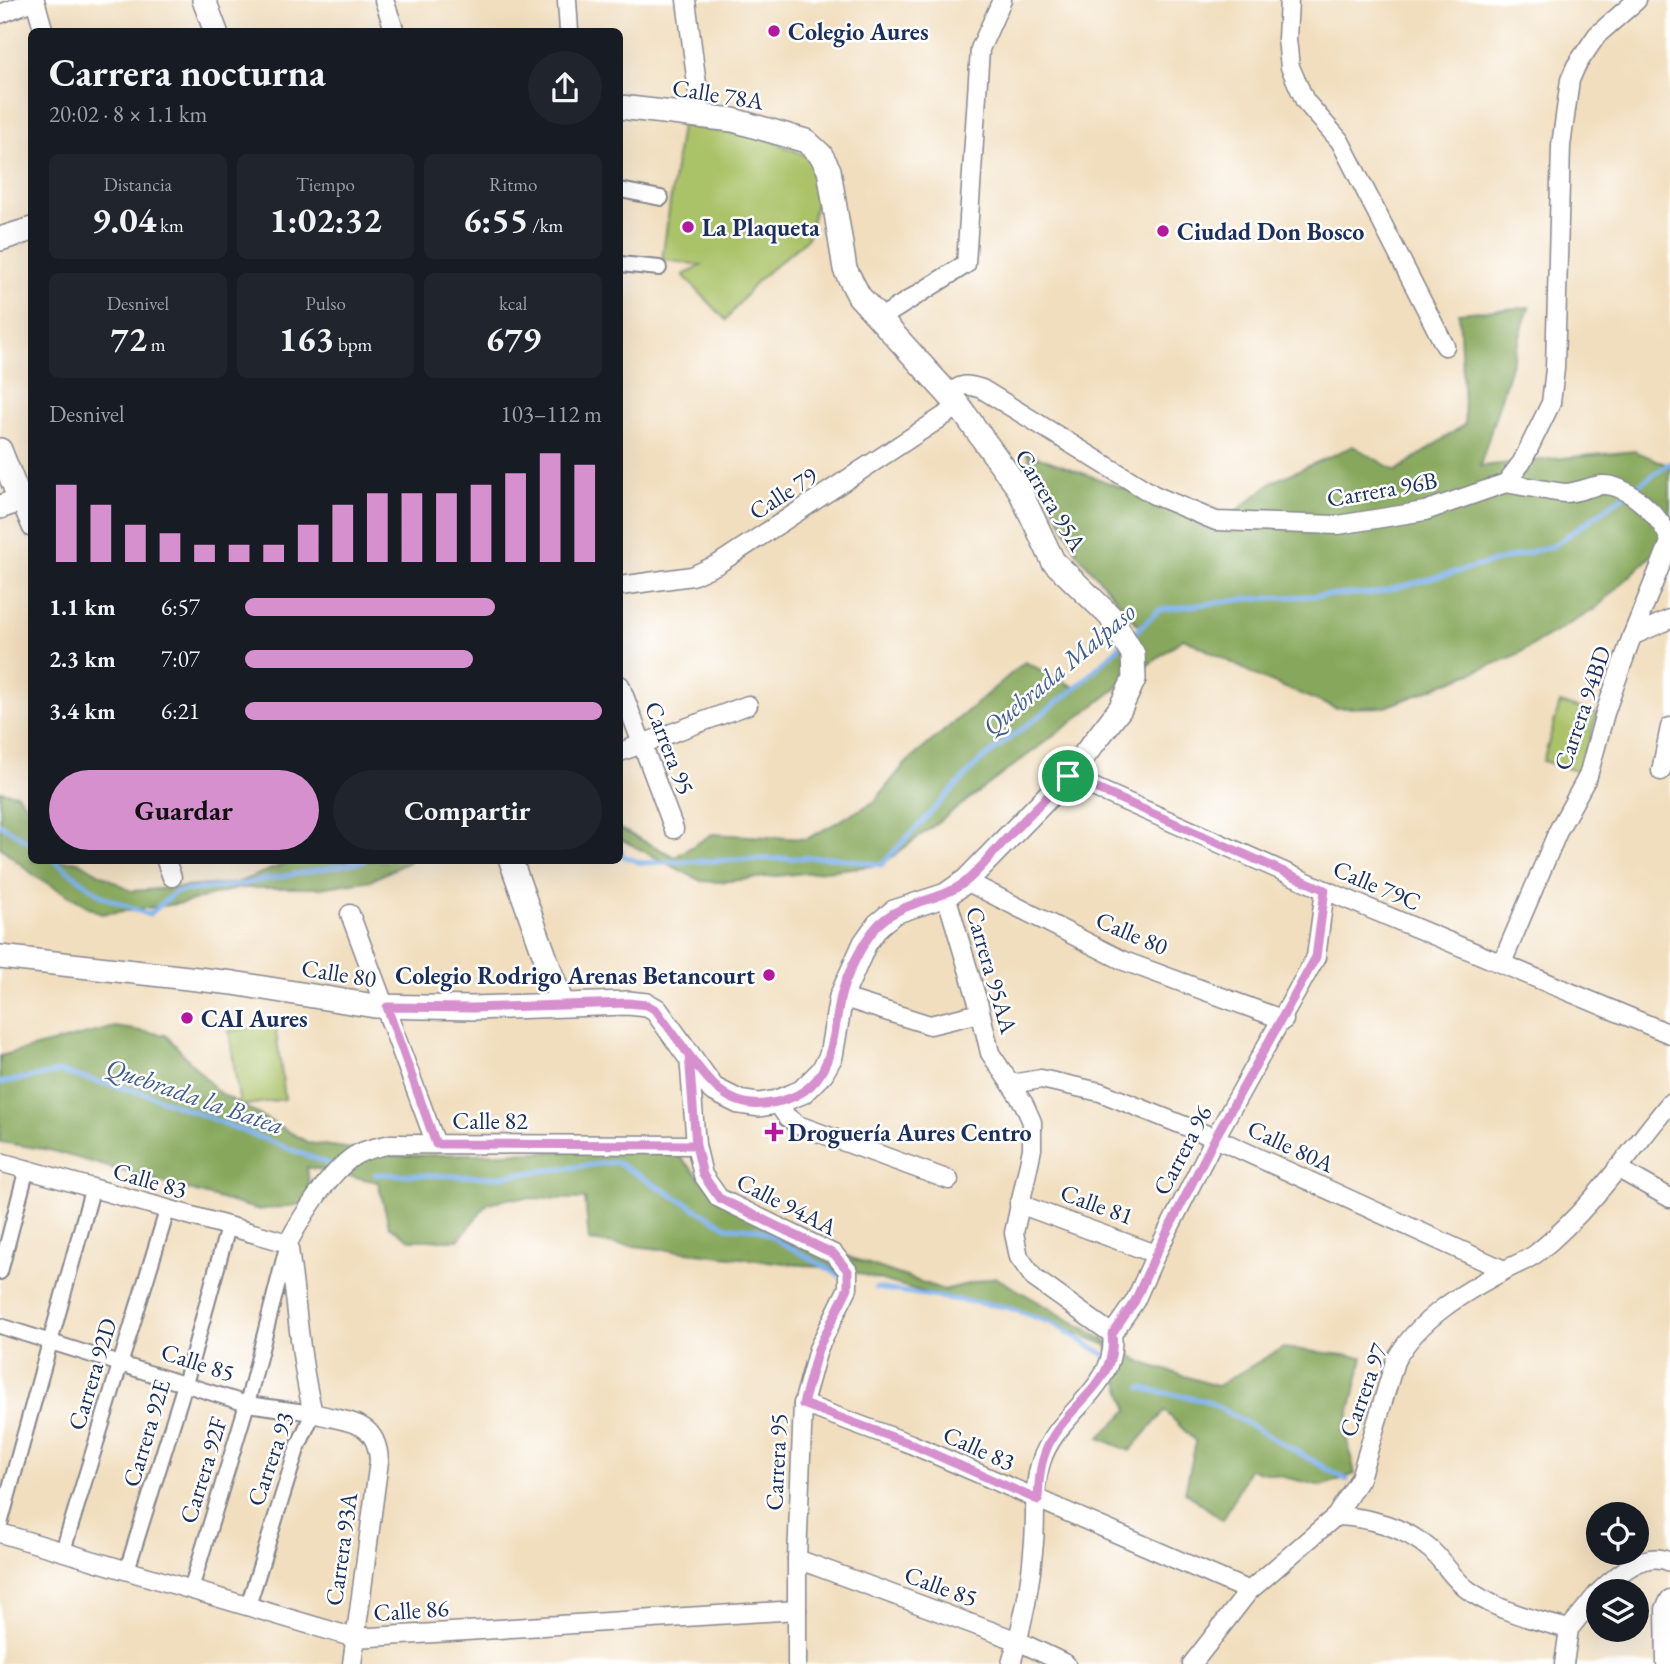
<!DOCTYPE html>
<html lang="es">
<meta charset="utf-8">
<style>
body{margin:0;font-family:"EB Garamond",serif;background:#20242c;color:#f1f3f6;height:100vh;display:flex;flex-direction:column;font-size:26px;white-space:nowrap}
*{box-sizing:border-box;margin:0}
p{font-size:23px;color:#9ea1a6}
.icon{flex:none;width:38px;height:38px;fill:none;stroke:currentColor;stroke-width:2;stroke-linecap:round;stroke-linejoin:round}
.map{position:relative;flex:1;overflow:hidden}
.panel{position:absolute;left:28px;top:28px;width:595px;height:836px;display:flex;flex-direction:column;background:#171b24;border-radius:10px;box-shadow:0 7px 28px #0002}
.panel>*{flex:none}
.tools{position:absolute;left:1586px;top:1502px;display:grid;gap:14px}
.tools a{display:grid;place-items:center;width:63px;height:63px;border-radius:50%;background:#171b24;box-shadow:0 7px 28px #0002;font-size:35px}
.pin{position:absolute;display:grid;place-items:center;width:60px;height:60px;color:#fff;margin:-30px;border:4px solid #fff;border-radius:50%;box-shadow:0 2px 7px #0007}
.round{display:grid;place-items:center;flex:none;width:74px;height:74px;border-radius:37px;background:#20242c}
.headline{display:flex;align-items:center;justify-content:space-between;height:119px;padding:0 21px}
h1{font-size:38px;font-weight:700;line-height:52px}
.metrics{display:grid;grid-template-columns:repeat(3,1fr);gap:10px;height:119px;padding:7px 21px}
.metrics div{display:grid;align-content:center;border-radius:10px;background:#20242c;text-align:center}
.metrics b{font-size:35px;font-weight:700}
.metrics small{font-size:19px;font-weight:400}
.metrics p{font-size:19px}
.chart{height:196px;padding:14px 21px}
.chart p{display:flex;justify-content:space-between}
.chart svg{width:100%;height:126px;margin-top:7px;stroke:#d690ce;stroke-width:6}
.primary-button{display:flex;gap:14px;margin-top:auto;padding:14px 21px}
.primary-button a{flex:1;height:80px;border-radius:42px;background:#d690ce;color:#111;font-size:28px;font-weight:700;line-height:80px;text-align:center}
.primary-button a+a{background:#20242c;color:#f1f3f6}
ul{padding:0 21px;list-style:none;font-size:23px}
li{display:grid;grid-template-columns:112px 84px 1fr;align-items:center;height:52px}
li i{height:18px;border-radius:9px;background:#d690ce}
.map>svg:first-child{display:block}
.green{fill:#aac267;stroke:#627862;stroke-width:2}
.forest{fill:#87a85c;stroke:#516c5d;stroke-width:2}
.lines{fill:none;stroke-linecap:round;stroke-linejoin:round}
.stream{stroke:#81b3ed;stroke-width:5}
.pedestrian-casing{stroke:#86868e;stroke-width:18}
.minor-casing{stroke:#86868e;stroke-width:21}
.tertiary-casing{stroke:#86868e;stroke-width:26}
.pedestrian{stroke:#fff;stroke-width:14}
.minor{stroke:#fff;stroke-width:18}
.tertiary{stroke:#fff;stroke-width:23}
.route-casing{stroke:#fff;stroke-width:14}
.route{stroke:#d690ce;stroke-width:9}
.poi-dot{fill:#b5179e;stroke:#fff;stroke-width:2.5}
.labels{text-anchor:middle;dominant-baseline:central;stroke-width:5;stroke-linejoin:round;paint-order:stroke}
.poi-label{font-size:24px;font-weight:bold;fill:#1b2f5e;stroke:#fff;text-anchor:start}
.street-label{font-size:24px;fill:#1b2f5e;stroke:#fff}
.water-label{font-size:26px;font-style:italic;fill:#3f5d90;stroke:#fff}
</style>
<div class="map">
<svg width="1670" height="1664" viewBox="0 0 1670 1664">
<rect width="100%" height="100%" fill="#fff"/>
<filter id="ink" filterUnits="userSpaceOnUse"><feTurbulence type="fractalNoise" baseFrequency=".0143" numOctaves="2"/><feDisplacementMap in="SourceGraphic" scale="14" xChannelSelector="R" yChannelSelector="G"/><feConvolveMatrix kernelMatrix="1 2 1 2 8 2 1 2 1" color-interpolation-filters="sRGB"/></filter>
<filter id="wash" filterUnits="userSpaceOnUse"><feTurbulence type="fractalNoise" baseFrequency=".00686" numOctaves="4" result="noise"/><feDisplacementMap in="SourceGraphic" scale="28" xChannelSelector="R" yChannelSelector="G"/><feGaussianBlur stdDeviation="1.57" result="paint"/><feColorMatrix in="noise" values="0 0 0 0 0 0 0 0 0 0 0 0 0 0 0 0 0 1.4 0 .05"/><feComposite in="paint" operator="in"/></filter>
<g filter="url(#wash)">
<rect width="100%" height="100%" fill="#f1debe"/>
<g class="green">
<path d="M 681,125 L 765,138 L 809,157 L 821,184 L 807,239 L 757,281 L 726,320 L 683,275 L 702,265 L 662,260 Z"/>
<path d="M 1560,703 L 1597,713 L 1580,772 L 1543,761 Z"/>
<path d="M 275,1024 L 285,1099 L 240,1106 L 229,1031 Z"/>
</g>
<g class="forest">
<path d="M 1529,307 L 1480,466 L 1635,451 L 1670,466 L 1670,538 L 1595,609 L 1514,656 L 1386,707 L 1335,708 L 1261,678 L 1184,638 L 881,865 L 720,882 L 701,881 L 620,839 L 620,829 L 675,857 L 712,834 L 807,839 L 874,802 L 905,764 L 1025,662 L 1076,688 L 1140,627 L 1077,553 L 1026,452 L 1220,524 L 1274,481 L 1353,446 L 1396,471 L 1465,424 L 1459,313 Z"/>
<path d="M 0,791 L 17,794 L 31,811 L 32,861 L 77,861 L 131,891 L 237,883 L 291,861 L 410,861 L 372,880 L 320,888 L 238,888 L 184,903 L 101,914 L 35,876 L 0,847 Z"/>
<path d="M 115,1027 L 166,1035 L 217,1091 L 309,1143 L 404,1156 L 672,1148 L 720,1200 L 834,1252 L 944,1290 L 995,1277 L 1146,1364 L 1217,1386 L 1282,1348 L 1363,1357 L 1345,1431 L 1355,1474 L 1322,1486 L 1249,1469 L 1223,1520 L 1185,1492 L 1196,1442 L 1165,1411 L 1130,1451 L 1099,1438 L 1128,1410 L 1107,1345 L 1007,1307 L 944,1298 L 847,1270 L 589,1241 L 585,1199 L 512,1198 L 488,1203 L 458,1240 L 410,1240 L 389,1226 L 378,1182 L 307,1167 L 311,1203 L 259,1210 L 49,1150 L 0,1142 L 0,1056 Z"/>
</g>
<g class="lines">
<g class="stream">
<path d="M 1129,638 L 1159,610 L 1247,599 L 1377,593 L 1553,546 L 1670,463"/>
<path d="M 0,824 L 32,844"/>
<path d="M 620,848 L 623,856 L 641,863 L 831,857 L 881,865 L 980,761 L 1076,688 L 1122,644"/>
<path d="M 55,861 L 102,896 L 149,915 L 175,892 L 237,885 L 364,861"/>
<path d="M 0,1083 L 60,1072 L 147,1094 L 334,1166"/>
<path d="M 375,1174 L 494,1177 L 616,1162 L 727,1227 L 758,1229 L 843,1277"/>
<path d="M 876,1288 L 1007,1307 L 1054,1324 L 1105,1355"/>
<path d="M 1141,1388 L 1207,1401 L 1347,1480"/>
</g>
</g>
</g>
<g filter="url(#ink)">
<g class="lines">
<g class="pedestrian-casing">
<g id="pedestrian">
<path d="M 620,190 L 661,198"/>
<path d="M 620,264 L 659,268"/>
<path d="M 0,1272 L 27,1168"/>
<path d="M 0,1326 L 247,1404 L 313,1413 L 297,1449 L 248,1606"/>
<path d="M 0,1524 L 92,1190"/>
<path d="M 63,1551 L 167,1211"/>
<path d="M 127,1570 L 185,1384 L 228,1227"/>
<path d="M 191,1589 L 247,1404 L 287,1247"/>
</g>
</g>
<g class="minor-casing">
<g id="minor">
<path d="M 384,0 L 395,32"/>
<path d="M 567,0 L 569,32"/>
<path d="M 686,0 L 701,115"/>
<path d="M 1289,0 L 1287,39 L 1290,67 L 1305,101 L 1340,141 L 1445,346"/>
<path d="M 0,14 L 35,0 L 44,32"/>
<path d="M 879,319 L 966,264 L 980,49 L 1002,0"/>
<path d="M 949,395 C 960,383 967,384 982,389 L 1154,495 L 1216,521 L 1338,525 L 1425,511 L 1506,483 L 1522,462 L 1551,403 L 1555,369 L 1561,146 L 1570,80 L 1576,66 L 1597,35 L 1637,0"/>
<path d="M 1506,483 C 1526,486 1546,491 1565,493 C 1577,493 1590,486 1602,485 C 1628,484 1663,518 1670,541"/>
<path d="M 32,496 L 20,500 L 32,528"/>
<path d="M 620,586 L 692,576 L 718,564 L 959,406"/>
<path d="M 1632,636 L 1670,619"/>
<path d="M 620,685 L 674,829"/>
<path d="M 620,752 L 748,705"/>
<path d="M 1661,771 L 1670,727"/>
<path d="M 1068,776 L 1325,890 L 1670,1034"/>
<path d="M 166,861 L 172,877"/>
<path d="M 966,881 L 1124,961 L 1284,1020"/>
<path d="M 946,895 L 979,1006 L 990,1053 L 1024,1104 L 1032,1122 L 1032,1149 L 1014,1233 L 1019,1257 L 1034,1278 L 1112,1334"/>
<path d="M 350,914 L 436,1144"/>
<path d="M 1502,963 L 1559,829 L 1588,776 L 1605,713 L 1632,636 L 1670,542"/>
<path d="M 841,997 L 930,1025 L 980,1013"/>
<path d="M 689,1056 L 696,1145 L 703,1175 L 719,1198 L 834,1254 L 848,1271 L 848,1288 L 818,1349 L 803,1404 L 797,1559 L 797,1664"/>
<path d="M 1011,1084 L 1041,1079 L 1100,1092 L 1215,1138 L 1504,1270"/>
<path d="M 777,1102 L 787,1117 L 798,1125 L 949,1180"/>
<path d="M 0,1162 L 288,1243"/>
<path d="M 1617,1168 L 1670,1198"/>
<path d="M 1019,1204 L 1156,1254"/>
<path d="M 288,1243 C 297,1299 299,1357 313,1413 C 348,1423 377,1419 379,1461 L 352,1664"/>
<path d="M 288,1243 C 302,1216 329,1173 354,1156 C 364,1149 379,1147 391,1144 L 696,1145"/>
<path d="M 803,1404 L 911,1444 L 1249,1591"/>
<path d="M 1336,1516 C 1369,1517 1405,1527 1431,1550 C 1444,1562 1453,1579 1468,1590 C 1498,1611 1534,1620 1569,1629"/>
<path d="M 0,1533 L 355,1638 L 797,1610"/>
<path d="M 797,1559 L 1018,1641 L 1066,1664"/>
<path d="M 1600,1591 C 1617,1575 1645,1549 1670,1562"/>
<path d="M 1011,1664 C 1023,1625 1031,1583 1034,1542 C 1036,1517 1033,1485 1041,1462 C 1056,1413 1119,1388 1112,1334 L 1135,1301 L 1156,1254 L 1215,1138 L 1316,957 L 1325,890"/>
<path d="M 1192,1664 L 1249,1591 L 1336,1516 L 1360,1478 L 1395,1361 C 1418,1319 1464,1292 1505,1270 C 1516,1264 1529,1260 1538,1252 C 1589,1211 1629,1153 1670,1103"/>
<path d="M 1564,1664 L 1569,1629 L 1598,1593"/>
<path d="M 1666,1664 L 1665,1609 L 1670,1599"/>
</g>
</g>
<g class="tertiary-casing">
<g id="tertiary">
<path d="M 204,0 L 216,32"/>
<path d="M 0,239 L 32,229"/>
<path d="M 0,450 L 20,500 L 0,507"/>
<path d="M 511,861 L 562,1004"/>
<path d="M 0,957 L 233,983 L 375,1006 L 473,1008 L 628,1003 L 647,1005 L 656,1010 L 713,1089 L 739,1102 L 759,1105 L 777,1102 L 802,1092 L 822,1072 L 831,1056 L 841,997 L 865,943 L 878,925 L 894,912 L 946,895 L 966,881 L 1068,776 L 1120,709 L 1134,679 L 1133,654 L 1110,616 L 1053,561 L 1019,489 L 959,406 L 859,296 L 845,269 L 829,170 L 821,155 L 806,141 L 733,120 L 620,107"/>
</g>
</g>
<use href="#pedestrian" class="pedestrian"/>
<use href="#minor" class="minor"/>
<use href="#tertiary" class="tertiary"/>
</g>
</g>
<g class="lines" filter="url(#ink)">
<g class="route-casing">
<path id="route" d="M 1068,776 C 1048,796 1027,816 1008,837 C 993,852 980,871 964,883 C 938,902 902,901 879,924 C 864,939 844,979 840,1000 C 831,1051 830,1097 764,1104 C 728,1108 708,1081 689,1055 L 696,1145 L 436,1144 L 387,1007 L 472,1008 L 628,1003 L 647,1005 L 656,1010 L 689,1055 L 696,1145 L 703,1175 L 719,1198 L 834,1254 L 848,1271 L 848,1288 L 818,1349 L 803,1404 L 911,1444 L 1038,1500 C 1039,1477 1040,1459 1052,1438 C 1073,1401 1118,1382 1112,1334 L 1135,1301 L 1156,1254 L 1215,1138 L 1316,957 L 1325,890 L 1068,776"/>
</g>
<use href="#route" class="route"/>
</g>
<g class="poi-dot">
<circle cx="774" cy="31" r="7"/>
<circle cx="688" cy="227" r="7"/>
<circle cx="1163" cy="231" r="7"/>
<circle cx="769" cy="975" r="7"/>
<circle cx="187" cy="1018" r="7"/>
<path d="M770.5 1121.5h7v7h7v7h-7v7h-7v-7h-7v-7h7z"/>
</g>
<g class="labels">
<g class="poi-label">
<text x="788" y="31">Colegio Aures</text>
<text x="702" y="227">La Plaqueta</text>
<text x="1177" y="231">Ciudad Don Bosco</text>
<text x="755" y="975" text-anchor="end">Colegio Rodrigo Arenas Betancourt</text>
<text x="201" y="1018">CAI Aures</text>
<text x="788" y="1132">Droguería Aures Centro</text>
</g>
<g class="street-label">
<text transform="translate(718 94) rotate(9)">Calle 78A</text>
<text transform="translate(1382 489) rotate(-10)">Carrera 96B</text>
<text transform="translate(783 493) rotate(-33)">Calle 79</text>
<text transform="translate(1051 500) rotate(59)">Carrera 95A</text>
<text transform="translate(1582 708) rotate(-71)">Carrera 94BD</text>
<text transform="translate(670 748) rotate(69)">Carrera 95</text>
<text transform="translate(1377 885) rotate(23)">Calle 79C</text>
<text transform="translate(1132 933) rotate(23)">Calle 80</text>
<text transform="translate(992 970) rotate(74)">Carrera 95AA</text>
<text transform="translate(339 973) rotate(9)">Calle 80</text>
<text x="490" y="1120">Calle 82</text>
<text transform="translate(1291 1146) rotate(25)">Calle 80A</text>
<text transform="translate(1182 1150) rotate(-62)">Carrera 96</text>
<text transform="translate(150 1180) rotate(16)">Calle 83</text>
<text transform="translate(787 1204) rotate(27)">Calle 94AA</text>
<text transform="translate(1097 1204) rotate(20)">Calle 81</text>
<text transform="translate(198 1362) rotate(18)">Calle 85</text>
<text transform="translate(92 1374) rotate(-73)">Carrera 92D</text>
<text transform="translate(1363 1390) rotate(-70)">Carrera 97</text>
<text transform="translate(146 1433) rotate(-73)">Carrera 92E</text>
<text transform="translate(979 1448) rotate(24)">Calle 83</text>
<text transform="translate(270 1459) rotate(-71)">Carrera 93</text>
<text transform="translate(776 1462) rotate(-87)">Carrera 95</text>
<text transform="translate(203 1470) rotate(-73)">Carrera 92F</text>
<text transform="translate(341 1549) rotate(-82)">Carrera 93A</text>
<text transform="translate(941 1586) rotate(20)">Calle 85</text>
<text transform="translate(411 1610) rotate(-4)">Calle 86</text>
</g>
<g class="water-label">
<text transform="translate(1059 669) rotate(-40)">Quebrada Malpaso</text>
<text transform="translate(195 1096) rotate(19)">Quebrada la Batea</text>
</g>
</g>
</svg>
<div class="tools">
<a><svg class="icon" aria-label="locate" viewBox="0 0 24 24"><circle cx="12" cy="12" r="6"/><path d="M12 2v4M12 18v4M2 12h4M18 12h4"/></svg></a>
<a><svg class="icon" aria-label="layers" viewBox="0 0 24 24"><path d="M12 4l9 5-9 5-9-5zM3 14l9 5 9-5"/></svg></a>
</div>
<div class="pin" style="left:1068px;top:776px;background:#1e9e55"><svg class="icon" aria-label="arrive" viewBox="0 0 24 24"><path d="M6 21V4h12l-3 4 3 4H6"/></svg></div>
<section class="panel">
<div class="headline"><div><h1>Carrera nocturna</h1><p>20:02 · 8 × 1.1 km</p></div><a class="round"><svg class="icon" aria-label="share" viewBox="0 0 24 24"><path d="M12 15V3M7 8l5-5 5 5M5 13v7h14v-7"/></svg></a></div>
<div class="metrics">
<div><p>Distancia</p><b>9.04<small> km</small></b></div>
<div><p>Tiempo</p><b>1:02:32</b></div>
<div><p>Ritmo</p><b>6:55<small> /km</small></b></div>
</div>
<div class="metrics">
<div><p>Desnivel</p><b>72<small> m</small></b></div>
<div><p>Pulso</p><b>163<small> bpm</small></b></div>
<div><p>kcal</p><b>679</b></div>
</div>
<div class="chart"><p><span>Desnivel</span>103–112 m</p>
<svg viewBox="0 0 160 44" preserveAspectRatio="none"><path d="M5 44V17M15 44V24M25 44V31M35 44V34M45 44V38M55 44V38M65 44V38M75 44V31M85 44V24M95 44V20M105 44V20M115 44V20M125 44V17M135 44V13M145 44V6M155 44V10"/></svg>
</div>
<ul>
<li><b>1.1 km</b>6:57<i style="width:70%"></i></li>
<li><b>2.3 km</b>7:07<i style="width:64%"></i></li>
<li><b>3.4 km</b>6:21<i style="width:100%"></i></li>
</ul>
<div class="primary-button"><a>Guardar</a><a>Compartir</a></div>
</section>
</div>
